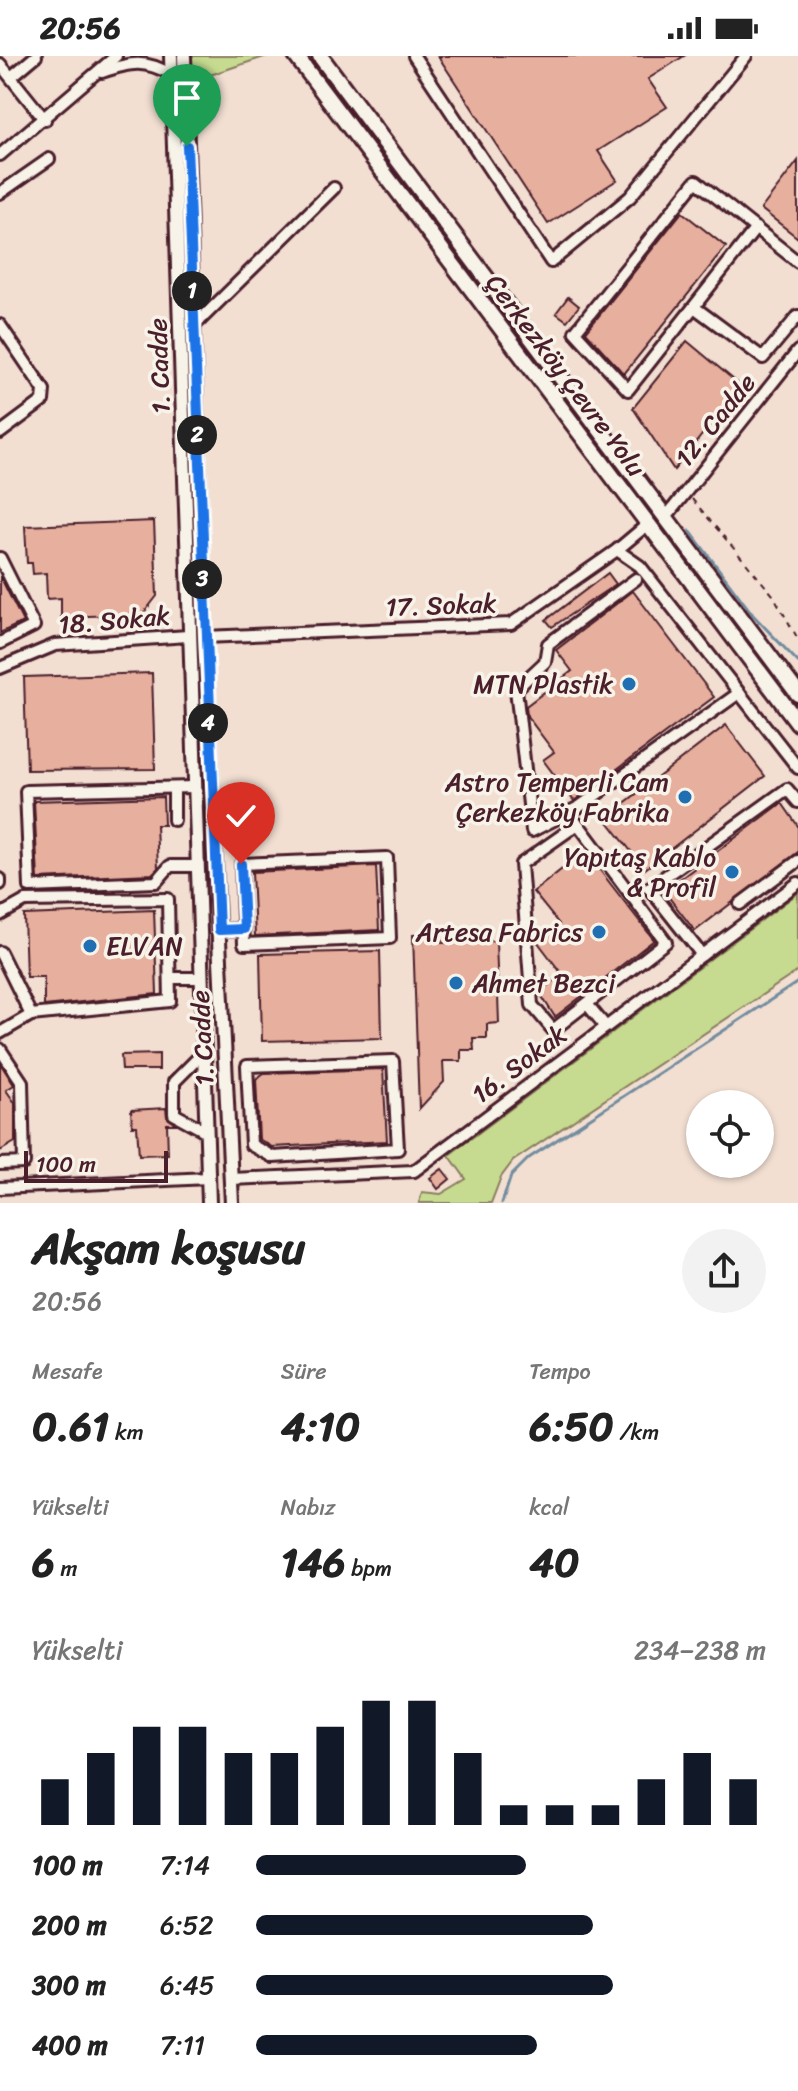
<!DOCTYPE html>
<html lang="tr">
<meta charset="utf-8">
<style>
body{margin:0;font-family:Sriracha,sans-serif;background:#f2f2f2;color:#222;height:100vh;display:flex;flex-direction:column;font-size:30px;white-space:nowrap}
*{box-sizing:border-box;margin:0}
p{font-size:26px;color:#767676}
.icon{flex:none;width:44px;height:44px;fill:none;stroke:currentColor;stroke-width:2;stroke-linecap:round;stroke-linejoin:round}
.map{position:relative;height:1147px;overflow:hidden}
.drawer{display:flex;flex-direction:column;background:#fff;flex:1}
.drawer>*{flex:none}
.tools{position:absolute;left:686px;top:1034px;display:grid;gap:16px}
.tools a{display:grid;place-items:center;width:88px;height:88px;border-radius:50%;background:#fff;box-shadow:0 2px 6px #0004;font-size:40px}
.scale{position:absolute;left:24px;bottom:20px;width:144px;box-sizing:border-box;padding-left:8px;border:4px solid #4a1f2b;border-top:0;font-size:22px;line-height:28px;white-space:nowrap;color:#4a1f2b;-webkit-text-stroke:6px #f7f3e8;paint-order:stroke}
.pin{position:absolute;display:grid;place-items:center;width:68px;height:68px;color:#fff;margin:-82px -34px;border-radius:50% 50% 50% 0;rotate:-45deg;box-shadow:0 0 8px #0007}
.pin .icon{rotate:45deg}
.km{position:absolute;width:40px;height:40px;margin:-20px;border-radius:50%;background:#222;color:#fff;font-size:22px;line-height:40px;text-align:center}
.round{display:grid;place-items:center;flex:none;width:84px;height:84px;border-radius:42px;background:#f2f2f2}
.headline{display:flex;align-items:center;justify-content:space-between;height:136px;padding:0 32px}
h1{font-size:44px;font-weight:700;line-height:60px}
.metrics{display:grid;grid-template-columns:repeat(3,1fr);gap:12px;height:136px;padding:8px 32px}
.metrics div{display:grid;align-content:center}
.metrics b{font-size:40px;font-weight:700}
.metrics small{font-size:22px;font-weight:400}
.metrics p{font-size:22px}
.chart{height:224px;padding:16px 32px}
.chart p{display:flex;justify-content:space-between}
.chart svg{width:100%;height:144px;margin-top:8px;stroke:#111827;stroke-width:6}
ul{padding:0 32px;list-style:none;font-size:26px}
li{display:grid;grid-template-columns:128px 96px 1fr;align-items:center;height:60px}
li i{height:20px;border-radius:10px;background:#111827}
.status{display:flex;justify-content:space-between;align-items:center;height:56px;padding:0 40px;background:#fff;direction:ltr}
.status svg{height:22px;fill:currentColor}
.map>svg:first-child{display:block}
.green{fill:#c7db90;stroke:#887d5e;stroke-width:2}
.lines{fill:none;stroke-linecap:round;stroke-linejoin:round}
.stream{stroke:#728c9f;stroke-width:3}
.building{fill:#e7af9d;stroke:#4a1f2b;stroke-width:2}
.minor-casing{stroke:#4a1f2b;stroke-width:16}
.major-casing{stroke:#4a1f2b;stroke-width:18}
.highway-casing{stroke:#4a1f2b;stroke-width:20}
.path{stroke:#4a1f2b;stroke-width:2;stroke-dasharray:6 6;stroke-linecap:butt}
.minor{stroke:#f7f3e8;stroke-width:10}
.major{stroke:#f7f3e8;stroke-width:12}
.highway{stroke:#f7f3e8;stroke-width:14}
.route-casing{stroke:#fff;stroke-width:16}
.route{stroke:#1a73e8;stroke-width:10}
.poi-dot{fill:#1f6fb2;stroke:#f7f3e8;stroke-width:3}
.labels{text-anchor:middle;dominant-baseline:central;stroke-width:7;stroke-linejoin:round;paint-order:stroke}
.street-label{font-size:26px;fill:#4a1f2b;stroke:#f7f3e8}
.poi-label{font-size:26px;fill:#4a1f2b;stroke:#f7f3e8;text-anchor:end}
</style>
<div class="status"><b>20:56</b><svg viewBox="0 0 49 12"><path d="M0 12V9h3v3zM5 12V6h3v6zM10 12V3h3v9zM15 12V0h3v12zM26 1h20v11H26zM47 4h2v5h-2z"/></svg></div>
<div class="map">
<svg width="798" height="1147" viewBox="0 0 798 1147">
<rect width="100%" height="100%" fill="#f2dfd2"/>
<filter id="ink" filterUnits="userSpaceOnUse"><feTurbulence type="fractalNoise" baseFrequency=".0125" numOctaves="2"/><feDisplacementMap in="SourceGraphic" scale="16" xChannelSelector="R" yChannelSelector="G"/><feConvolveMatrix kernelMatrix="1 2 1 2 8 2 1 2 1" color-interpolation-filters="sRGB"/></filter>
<g filter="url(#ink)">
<g class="green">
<path d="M 190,0 L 267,0 L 189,26 Z"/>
<path d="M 798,837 L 798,915 L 513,1105 L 501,1121 L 491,1147 L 419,1147 L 422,1136 L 441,1138 L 466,1123 L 449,1099 Z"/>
</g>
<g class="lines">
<g class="stream">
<path d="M 690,475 L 753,559 L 798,606"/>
<path d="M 502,1147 L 511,1120 L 529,1102 L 798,926"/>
</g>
</g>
<g class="building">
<path d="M 438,0 L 684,0 L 648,23 L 667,51 L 598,95 L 617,124 L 548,168 Z"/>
<path d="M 798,105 L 798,182 L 761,153 Z"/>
<path d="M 682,156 L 726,191 L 624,318 L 586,276 Z"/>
<path d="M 568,241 L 579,250 L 567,265 L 556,257 Z"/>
<path d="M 687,285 L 741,330 L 674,414 L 633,352 Z"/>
<path d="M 154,465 L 157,540 L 143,558 L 61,561 L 61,542 L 47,543 L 46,517 L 33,518 L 32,507 L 27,507 L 25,470 Z"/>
<path d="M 608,517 L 616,528 L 552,571 L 546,564 Z"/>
<path d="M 0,520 L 23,566 L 0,577 Z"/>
<path d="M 633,535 L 714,641 L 574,745 L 543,704 L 554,696 L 527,660 L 526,650 L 572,615 L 556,594 Z"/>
<path d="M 152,617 L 155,713 L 27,714 L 24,621 Z"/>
<path d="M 726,669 L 765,720 L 645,813 L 605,762 Z"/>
<path d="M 163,741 L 164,769 L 156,769 L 158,812 L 152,818 L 38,823 L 34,745 Z"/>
<path d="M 782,747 L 798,770 L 798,796 L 695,875 L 664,835 Z"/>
<path d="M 585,795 L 654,884 L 555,961 L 539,936 L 562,918 L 537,885 L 559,868 L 533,836 Z"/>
<path d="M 376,810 L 379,874 L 255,880 L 252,816 Z"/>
<path d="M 154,854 L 157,938 L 44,950 L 44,921 L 26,921 L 24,859 Z"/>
<path d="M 441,878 L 442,887 L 496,885 L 499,967 L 487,968 L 487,982 L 473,982 L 474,994 L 461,994 L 461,1005 L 443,1005 L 444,1026 L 419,1053 L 413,879 Z"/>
<path d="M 380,895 L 382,982 L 262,985 L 260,898 Z"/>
<path d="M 159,998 L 159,1014 L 122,1014 L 121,999 Z"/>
<path d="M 0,1007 L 14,1029 L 6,1034 L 15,1047 L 15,1086 L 0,1095 Z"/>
<path d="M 383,1013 L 387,1085 L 272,1091 L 259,1083 L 256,1023 L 264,1017 Z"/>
<path d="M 166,1052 L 167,1061 L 176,1068 L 167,1068 L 168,1098 L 139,1099 L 137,1070 L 132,1070 L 131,1054 Z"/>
<path d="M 442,1113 L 450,1123 L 438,1133 L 430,1122 Z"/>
</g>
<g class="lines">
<g class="minor-casing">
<g id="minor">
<path d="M 414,0 L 551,206 L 630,141 L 746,0"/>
<path d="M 0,8 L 45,64"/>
<path d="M 102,16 C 131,6 145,3 172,19"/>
<path d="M 11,21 L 36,0"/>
<path d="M 0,99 L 116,0"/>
<path d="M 0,137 L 49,103"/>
<path d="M 756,172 L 628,334 L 575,276 L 696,125 L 798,206"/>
<path d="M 694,251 L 763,302 L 798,260"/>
<path d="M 0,269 L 44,334 L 43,345 L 0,377"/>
<path d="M 193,271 L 334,132"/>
<path d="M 666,461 L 798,295"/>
<path d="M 617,494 L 640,510 L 798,712"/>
<path d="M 0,502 L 34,570 L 0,587"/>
<path d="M 636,523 L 548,588 L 545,606 L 516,633 L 532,775 L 579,751 L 739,637"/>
<path d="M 204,581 L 511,568 L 617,494 L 648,468"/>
<path d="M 0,612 L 55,589 L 188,580"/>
<path d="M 194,731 L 26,735 L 30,831 L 156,826 L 170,810 L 197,810"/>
<path d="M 174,732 L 174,764"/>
<path d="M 578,768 L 666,886 L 553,974 L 532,949 L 521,808 Z"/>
<path d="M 387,802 L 390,882 L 244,888 L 241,808 Z"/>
<path d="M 0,823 L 0,828"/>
<path d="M 740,848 L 798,805"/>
<path d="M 0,859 L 25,845 L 168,843 L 170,945 L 31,959 L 0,977"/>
<path d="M 219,874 L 244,873"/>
<path d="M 0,896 L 31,959"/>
<path d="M 702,899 L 649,832 L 787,733 L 798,746"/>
<path d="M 170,922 L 202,922"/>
<path d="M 587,948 L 606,971"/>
<path d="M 0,993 L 22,1026 L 24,1107 L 0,1108"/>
<path d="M 205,995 L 174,1026 L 174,1058 L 207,1076"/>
<path d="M 393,1005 L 398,1093 L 273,1101 L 251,1089 L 247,1010 Z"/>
<path d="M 231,1123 L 414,1115 L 798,827"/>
<path d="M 0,1132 L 208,1122"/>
</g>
</g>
<g class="major-casing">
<g id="major">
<path d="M 171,0 L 209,1147"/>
<path d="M 184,0 L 204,581 L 232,1147"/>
</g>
</g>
<g class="highway-casing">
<g id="highway">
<path d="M 296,0 L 798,667"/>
<path d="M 320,0 L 798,638"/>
</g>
</g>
<path class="path" d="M 692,443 L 773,539 L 798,583"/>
<use href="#minor" class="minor"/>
<use href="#major" class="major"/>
<use href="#highway" class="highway"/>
</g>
</g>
<g class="lines" filter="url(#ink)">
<g class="route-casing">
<path id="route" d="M 187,90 L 219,874 L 244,873 L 241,808"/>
</g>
<use href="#route" class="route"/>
</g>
<g class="poi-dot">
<circle cx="629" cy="628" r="8"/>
<circle cx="685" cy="741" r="8"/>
<circle cx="732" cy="816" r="8"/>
<circle cx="599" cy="876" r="8"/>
<circle cx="90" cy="890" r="8"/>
<circle cx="456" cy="927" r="8"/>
</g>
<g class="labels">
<g class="street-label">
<text transform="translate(159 310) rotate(-92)">1. Cadde</text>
<text transform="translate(566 319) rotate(53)">Çerkezköy Çevre Yolu</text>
<text transform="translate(715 364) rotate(-51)">12. Cadde</text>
<text transform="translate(441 549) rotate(-2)">17. Sokak</text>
<text transform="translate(114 564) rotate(-5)">18. Sokak</text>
<text transform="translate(202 982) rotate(-93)">1. Cadde</text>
<text transform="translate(519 1008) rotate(-37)">16. Sokak</text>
</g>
<g class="poi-label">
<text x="613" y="628">MTN Plastik</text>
<text x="669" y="726">Astro Temperli Cam<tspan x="669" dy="30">Çerkezköy Fabrika</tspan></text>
<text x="716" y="801">Yapıtaş Kablo<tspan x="716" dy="30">&amp; Profil</tspan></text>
<text x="583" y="876">Artesa Fabrics</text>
<text x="106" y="890" text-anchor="start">ELVAN</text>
<text x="472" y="927" text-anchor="start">Ahmet Bezci</text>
</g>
</g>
</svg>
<div class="tools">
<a><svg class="icon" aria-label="locate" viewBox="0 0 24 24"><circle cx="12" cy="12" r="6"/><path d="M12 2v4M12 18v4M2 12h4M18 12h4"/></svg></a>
</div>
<div class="scale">100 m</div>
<div class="pin" style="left:187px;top:90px;background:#1e9e55"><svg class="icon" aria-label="arrive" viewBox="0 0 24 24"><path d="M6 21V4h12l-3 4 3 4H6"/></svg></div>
<div class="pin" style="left:241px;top:808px;background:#d93025"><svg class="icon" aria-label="check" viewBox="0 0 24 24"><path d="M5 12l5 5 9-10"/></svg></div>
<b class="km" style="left:192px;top:235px">1</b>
<b class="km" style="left:197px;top:379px">2</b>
<b class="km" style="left:202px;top:523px">3</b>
<b class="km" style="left:208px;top:667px">4</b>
</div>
<section class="drawer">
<div class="headline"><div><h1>Akşam koşusu</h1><p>20:56</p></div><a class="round"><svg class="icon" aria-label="share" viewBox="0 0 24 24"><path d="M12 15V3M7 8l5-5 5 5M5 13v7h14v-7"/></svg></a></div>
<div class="metrics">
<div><p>Mesafe</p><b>0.61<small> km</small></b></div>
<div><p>Süre</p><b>4:10</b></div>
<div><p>Tempo</p><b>6:50<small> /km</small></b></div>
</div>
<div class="metrics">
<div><p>Yükselti</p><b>6<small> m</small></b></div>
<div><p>Nabız</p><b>146<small> bpm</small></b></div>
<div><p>kcal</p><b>40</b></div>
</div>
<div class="chart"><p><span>Yükselti</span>234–238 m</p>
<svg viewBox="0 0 160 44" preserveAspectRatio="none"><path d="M5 44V30M15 44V22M25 44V14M35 44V14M45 44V22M55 44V22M65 44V14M75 44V6M85 44V6M95 44V22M105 44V38M115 44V38M125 44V38M135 44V30M145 44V22M155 44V30"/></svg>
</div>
<ul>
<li><b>100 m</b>7:14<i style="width:53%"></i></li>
<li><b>200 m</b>6:52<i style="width:66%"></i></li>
<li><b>300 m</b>6:45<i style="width:70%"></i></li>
<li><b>400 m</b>7:11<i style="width:55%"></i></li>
</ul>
</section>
